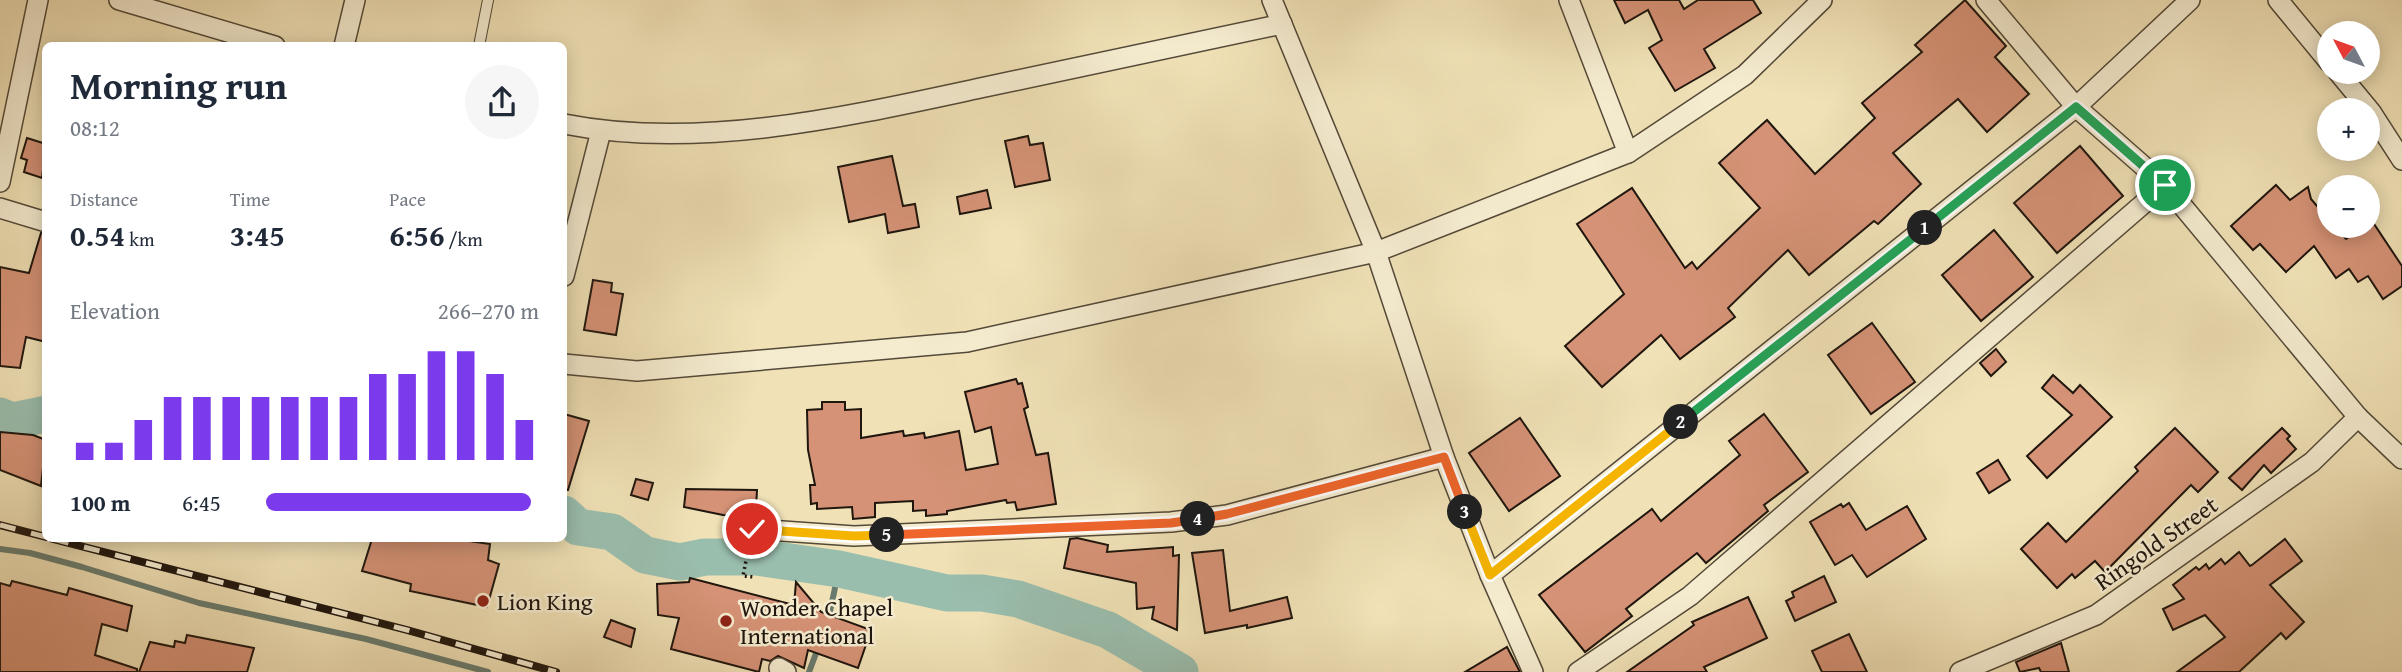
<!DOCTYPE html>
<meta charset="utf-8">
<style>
body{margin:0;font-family:"Gentium Book Plus",serif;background:#f6f6f7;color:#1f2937;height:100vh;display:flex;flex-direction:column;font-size:26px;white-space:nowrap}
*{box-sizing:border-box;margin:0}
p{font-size:23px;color:#747a83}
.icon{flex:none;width:38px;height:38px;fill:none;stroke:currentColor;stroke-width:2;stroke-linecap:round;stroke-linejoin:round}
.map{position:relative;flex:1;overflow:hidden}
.details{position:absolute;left:42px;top:42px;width:525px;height:500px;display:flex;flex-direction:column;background:#fff;border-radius:10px;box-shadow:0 4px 18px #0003}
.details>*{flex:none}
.needle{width:46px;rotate:311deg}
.buttons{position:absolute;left:2317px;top:21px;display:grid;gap:14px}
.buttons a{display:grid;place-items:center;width:63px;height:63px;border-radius:50%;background:#fff;box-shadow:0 4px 18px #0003;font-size:35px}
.pin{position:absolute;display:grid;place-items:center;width:60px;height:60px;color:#fff;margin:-30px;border:4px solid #fff;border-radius:50%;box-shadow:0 2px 7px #0007}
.km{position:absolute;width:35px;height:35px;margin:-18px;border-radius:50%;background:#222;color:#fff;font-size:19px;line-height:35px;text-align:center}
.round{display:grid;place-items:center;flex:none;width:74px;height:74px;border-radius:37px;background:#f6f6f7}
.overview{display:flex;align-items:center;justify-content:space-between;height:119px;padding:0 28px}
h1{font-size:38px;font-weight:700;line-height:52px}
.stats{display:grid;grid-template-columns:repeat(3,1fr);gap:10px;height:119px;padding:7px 28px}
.stats div{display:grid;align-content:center}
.stats b{font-size:30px;font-weight:700}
.stats small{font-size:19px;font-weight:400}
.stats p{font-size:19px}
.chart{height:196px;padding:14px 28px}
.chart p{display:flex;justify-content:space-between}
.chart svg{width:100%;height:126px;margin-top:7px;stroke:#7c3aed;stroke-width:6}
ul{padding:0 28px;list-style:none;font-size:23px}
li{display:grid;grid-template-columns:112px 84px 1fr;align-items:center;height:52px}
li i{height:18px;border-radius:9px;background:#7c3aed}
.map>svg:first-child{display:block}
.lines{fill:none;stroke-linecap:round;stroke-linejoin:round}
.stream{stroke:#697b6e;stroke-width:6}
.river{stroke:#9abeae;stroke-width:37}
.building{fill:#d59276;stroke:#1f160e;stroke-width:2}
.lane-casing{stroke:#534938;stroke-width:12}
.street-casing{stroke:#534938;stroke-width:22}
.path{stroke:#1f160e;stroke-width:3.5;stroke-dasharray:2 3.5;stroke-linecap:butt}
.lane{stroke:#f5ecd0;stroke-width:10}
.street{stroke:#f5ecd0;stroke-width:19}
.rail-casing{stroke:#1f160e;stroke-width:8}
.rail{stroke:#f5ecd0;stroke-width:5;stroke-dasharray:16;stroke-linecap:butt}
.split-1-casing{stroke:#fff;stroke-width:14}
.split-2-casing{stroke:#fff;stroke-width:14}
.split-3-casing{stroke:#fff;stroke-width:14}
.split-4-casing{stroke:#fff;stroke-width:14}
.split-5-casing{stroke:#fff;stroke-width:14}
.split-6-casing{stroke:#fff;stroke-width:14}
.split-1{stroke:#22a559;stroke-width:9}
.split-2{stroke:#22a559;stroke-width:9}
.split-3{stroke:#f5b400;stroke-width:9}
.split-4{stroke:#f0652b;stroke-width:9}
.split-5{stroke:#f0652b;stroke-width:9}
.split-6{stroke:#f5b400;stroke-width:9}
.poi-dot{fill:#8f2418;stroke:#f5ecd0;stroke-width:2.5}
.labels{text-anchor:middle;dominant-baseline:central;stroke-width:5;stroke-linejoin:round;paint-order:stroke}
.street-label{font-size:24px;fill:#1f160e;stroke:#f5ecd0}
.poi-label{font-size:24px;fill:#1f160e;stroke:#f5ecd0;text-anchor:start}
</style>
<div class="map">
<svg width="2402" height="672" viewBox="0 0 2402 672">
<rect width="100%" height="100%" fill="#f0e1b6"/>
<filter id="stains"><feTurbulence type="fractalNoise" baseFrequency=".00286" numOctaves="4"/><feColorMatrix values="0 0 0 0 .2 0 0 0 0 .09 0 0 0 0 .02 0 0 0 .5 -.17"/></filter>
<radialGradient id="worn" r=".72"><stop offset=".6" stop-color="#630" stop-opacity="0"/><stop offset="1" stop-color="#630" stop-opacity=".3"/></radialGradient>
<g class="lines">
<g class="stream">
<path d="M 0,549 L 30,553 L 82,567 L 199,603 L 366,639 L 488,672"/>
<path d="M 828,621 L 839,569"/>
<path d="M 809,672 L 818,648"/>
</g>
<g class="river">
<path d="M 0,416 L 12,421 L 46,414"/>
<path d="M 564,514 L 578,527 L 612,532 L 645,555 L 680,562 L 705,557 L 756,557 L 839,569 L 947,593 L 982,593 L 1018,599 L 1108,630 L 1180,672"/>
</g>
</g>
<g class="building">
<path d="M 1614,0 L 1679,0 L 1684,9 L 1698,0 L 1753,0 L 1761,13 L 1704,49 L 1715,68 L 1675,91 L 1649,48 L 1662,40 L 1648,10 L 1625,23 Z"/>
<path d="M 1965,0 L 2006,46 L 1995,57 L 2029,94 L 1987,132 L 1958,99 L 1893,153 L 1921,184 L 1878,224 L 1874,221 L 1809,275 L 1788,250 L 1728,308 L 1735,317 L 1680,359 L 1661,335 L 1602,387 L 1565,346 L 1624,294 L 1577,224 L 1632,188 L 1685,268 L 1692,262 L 1697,269 L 1760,208 L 1719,163 L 1767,120 L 1815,174 L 1875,118 L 1862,103 L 1922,52 L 1915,45 Z"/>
<path d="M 1028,136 L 1030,145 L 1043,143 L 1050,180 L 1015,187 L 1005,141 Z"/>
<path d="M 27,138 L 46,144 L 42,178 L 24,172 L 27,160 L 21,158 Z"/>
<path d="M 2080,146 L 2123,196 L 2057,253 L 2014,203 Z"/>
<path d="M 892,156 L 903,206 L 915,204 L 919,227 L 888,233 L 885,214 L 849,222 L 838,167 Z"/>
<path d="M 2276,185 L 2290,200 L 2308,187 L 2311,199 L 2329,220 L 2329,226 L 2334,226 L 2346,239 L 2372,221 L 2402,266 L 2402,286 L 2383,299 L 2368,276 L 2358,282 L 2349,269 L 2336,278 L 2314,246 L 2286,272 L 2260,244 L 2253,250 L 2231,226 Z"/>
<path d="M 987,190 L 991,208 L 960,214 L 957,197 Z"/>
<path d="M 1994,230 L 2033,277 L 1981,321 L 1942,275 Z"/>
<path d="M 41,233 L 46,234 L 46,342 L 26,337 L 20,368 L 0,366 L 0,267 L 29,273 Z"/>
<path d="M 593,280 L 612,283 L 611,292 L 623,294 L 616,335 L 584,330 Z"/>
<path d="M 1872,323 L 1915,382 L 1871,414 L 1828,355 Z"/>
<path d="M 1996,349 L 2006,362 L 1991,376 L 1980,363 Z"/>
<path d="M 2053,375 L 2073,393 L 2080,385 L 2112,417 L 2047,478 L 2027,456 L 2072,415 L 2042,388 Z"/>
<path d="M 1016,379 L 1018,384 L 1022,383 L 1028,407 L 1024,409 L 1036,455 L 1048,453 L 1056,504 L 1017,510 L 1015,502 L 1007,503 L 1006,500 L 947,511 L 947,514 L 926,516 L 926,510 L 913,511 L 913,501 L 875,503 L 875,517 L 853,519 L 852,507 L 817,509 L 817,503 L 811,504 L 810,485 L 815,485 L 808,450 L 807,410 L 822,409 L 822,402 L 845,402 L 845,410 L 861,409 L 861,438 L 903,431 L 904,436 L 924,433 L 925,438 L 959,431 L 966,470 L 998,464 L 991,427 L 975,432 L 965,392 Z"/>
<path d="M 564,414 L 589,421 L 568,490 L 564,490 Z"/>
<path d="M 1764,414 L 1808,472 L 1764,505 L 1768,511 L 1706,563 L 1697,553 L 1626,609 L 1632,616 L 1585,652 L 1539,595 L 1652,509 L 1661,521 L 1740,455 L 1729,441 Z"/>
<path d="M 1520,418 L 1560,476 L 1509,511 L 1469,453 Z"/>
<path d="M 2175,428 L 2218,472 L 2198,492 L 2191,485 L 2105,572 L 2095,561 L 2075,578 L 2072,574 L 2057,588 L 2021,549 L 2048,523 L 2066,542 L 2138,471 L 2135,467 Z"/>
<path d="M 2282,428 L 2290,436 L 2287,439 L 2296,449 L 2271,473 L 2264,465 L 2242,490 L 2229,478 Z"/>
<path d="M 0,432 L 33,435 L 46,440 L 41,486 L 0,470 Z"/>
<path d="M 1998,460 L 2010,480 L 1989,493 L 1977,473 Z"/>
<path d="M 636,479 L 653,483 L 648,500 L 631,495 Z"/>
<path d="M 686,489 L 757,490 L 756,508 L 753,508 L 753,516 L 723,515 L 684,507 Z"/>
<path d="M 1849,503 L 1866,530 L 1907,506 L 1926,539 L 1867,577 L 1852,555 L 1835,565 L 1810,522 L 1841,504 L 1843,507 Z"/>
<path d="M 1077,538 L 1108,545 L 1107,552 L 1173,547 L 1173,556 L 1179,555 L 1177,630 L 1152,619 L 1154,607 L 1137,609 L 1136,583 L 1064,568 L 1070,539 Z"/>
<path d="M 372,539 L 455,539 L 490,544 L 488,560 L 499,564 L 487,607 L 410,591 L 411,584 L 362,571 Z"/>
<path d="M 2285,539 L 2302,561 L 2270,585 L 2304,622 L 2286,639 L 2281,633 L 2239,672 L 2177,672 L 2225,637 L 2205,615 L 2173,630 L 2163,609 L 2184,599 L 2173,585 L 2196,567 L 2199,570 L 2206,564 L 2209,569 L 2221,559 L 2225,564 L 2239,552 L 2250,566 L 2252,565 Z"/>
<path d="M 1223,550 L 1230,611 L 1287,597 L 1292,618 L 1247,628 L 1247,625 L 1205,633 L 1192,553 Z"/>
<path d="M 1824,576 L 1836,602 L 1795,621 L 1786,601 L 1794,597 L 1792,592 Z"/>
<path d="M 690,578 L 794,605 L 796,582 L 821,612 L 871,630 L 858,668 L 808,650 L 804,668 L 778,656 L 770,661 L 762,659 L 759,672 L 671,649 L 679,618 L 658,615 L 657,584 L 689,582 Z"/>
<path d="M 12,581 L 67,595 L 69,588 L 132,606 L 127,631 L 102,624 L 95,655 L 137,669 L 137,672 L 0,672 L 0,583 L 10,586 Z"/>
<path d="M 1748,597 L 1767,638 L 1704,667 L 1707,672 L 1627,672 L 1694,625 L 1692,622 Z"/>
<path d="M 611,620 L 635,629 L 631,647 L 604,637 Z"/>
<path d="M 1849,634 L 1867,672 L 1822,672 L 1812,651 Z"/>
<path d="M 187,635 L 254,648 L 247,672 L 139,672 L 150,642 L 174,647 L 175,641 L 185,643 Z"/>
<path d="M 2061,643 L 2069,672 L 2041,672 L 2039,668 L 2020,672 L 2016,662 Z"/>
<path d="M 1507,647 L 1520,672 L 1465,672 Z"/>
</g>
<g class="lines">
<g class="lane-casing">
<path id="lane" d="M 479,46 L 488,0"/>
</g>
<g class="street-casing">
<g id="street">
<path d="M 119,0 L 275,46"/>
<path d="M 1272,0 L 1376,252 L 1444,457 L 1490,575 L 1533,672"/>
<path d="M 1569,0 L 1628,153"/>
<path d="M 1986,0 L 2076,107 L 2165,185 L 2358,417 L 2402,459"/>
<path d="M 2278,0 L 2329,62"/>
<path d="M 344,46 L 355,0"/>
<path d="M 2338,72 L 2371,112 L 2402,160"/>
<path d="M 564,124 C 701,151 850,116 985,87 C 1084,66 1183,45 1282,24"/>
<path d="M 0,182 L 38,0"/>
<path d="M 0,208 L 46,222"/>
<path d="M 564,276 L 601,131"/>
<path d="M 564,364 L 637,371 L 967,342 L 1376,252 L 1628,153 L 1745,75 L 1822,0"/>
<path d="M 768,530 L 854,536 L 1171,522 L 1227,515 L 1444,457"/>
<path d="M 1490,575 L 2076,107 L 2190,0"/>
<path d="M 779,668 L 786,672"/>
<path d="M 1578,672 L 1690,596 L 2165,185"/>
<path d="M 1960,672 L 2096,615 L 2312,462 L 2358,417"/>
</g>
</g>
<path class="path" d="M 750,540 L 743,576 L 754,577"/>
<use href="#lane" class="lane"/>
<use href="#street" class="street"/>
<g class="rail-casing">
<g id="rail">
<path d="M 0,525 L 46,537"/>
<path d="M 53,539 L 407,630 L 556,672"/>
</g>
</g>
<use href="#rail" class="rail"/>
</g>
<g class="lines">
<g class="split-1-casing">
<path id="split-1" d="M 1925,228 L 2076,107 L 2165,185"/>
</g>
<g class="split-2-casing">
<path id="split-2" d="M 1681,422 L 1925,228"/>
</g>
<g class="split-3-casing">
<path id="split-3" d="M 1465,512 L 1490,575 L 1681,422"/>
</g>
<g class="split-4-casing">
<path id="split-4" d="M 1198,519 L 1227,514 L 1444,457 L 1465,512"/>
</g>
<g class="split-5-casing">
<path id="split-5" d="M 887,535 L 1171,523 L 1198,519"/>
</g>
<g class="split-6-casing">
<path id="split-6" d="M 752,529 L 854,536 L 887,535"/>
</g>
<use href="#split-1" class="split-1"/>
<use href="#split-2" class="split-2"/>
<use href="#split-3" class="split-3"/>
<use href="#split-4" class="split-4"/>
<use href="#split-5" class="split-5"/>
<use href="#split-6" class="split-6"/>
</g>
<g class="poi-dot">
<circle cx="483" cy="601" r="7"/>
<circle cx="726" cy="621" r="7"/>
</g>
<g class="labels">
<g class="street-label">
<text transform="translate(2156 543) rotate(-35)">Ringold Street</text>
</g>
<g class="poi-label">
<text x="497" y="601">Lion King</text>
<text x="740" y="607">Wonder Chapel<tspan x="740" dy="28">International</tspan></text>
</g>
</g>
<rect width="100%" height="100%" filter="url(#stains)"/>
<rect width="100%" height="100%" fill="url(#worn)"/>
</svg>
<div class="buttons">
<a><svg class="needle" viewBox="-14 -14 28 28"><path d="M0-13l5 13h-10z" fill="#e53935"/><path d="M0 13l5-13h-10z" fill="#747a83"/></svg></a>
<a>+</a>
<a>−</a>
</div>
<div class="pin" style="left:2165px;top:185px;background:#1e9e55"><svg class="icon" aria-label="arrive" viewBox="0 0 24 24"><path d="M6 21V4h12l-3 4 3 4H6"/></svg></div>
<div class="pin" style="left:752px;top:529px;background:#d93025"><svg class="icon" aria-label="check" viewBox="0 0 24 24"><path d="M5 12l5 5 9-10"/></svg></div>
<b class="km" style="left:1925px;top:228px">1</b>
<b class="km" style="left:1681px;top:422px">2</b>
<b class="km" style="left:1465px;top:512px">3</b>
<b class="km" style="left:1198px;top:519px">4</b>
<b class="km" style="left:887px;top:535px">5</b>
<section class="details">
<div class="overview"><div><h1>Morning run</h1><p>08:12</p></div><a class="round"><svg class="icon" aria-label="share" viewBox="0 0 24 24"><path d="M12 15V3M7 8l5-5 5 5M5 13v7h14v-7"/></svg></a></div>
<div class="stats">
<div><p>Distance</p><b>0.54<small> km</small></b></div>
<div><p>Time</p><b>3:45</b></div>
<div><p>Pace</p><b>6:56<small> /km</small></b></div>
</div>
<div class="chart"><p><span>Elevation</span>266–270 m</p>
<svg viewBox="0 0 160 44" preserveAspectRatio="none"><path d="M5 44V38M15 44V38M25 44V30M35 44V22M45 44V22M55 44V22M65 44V22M75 44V22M85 44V22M95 44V22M105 44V14M115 44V14M125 44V6M135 44V6M145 44V14M155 44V30"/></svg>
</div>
<ul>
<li><b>100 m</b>6:45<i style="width:97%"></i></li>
</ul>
</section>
</div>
